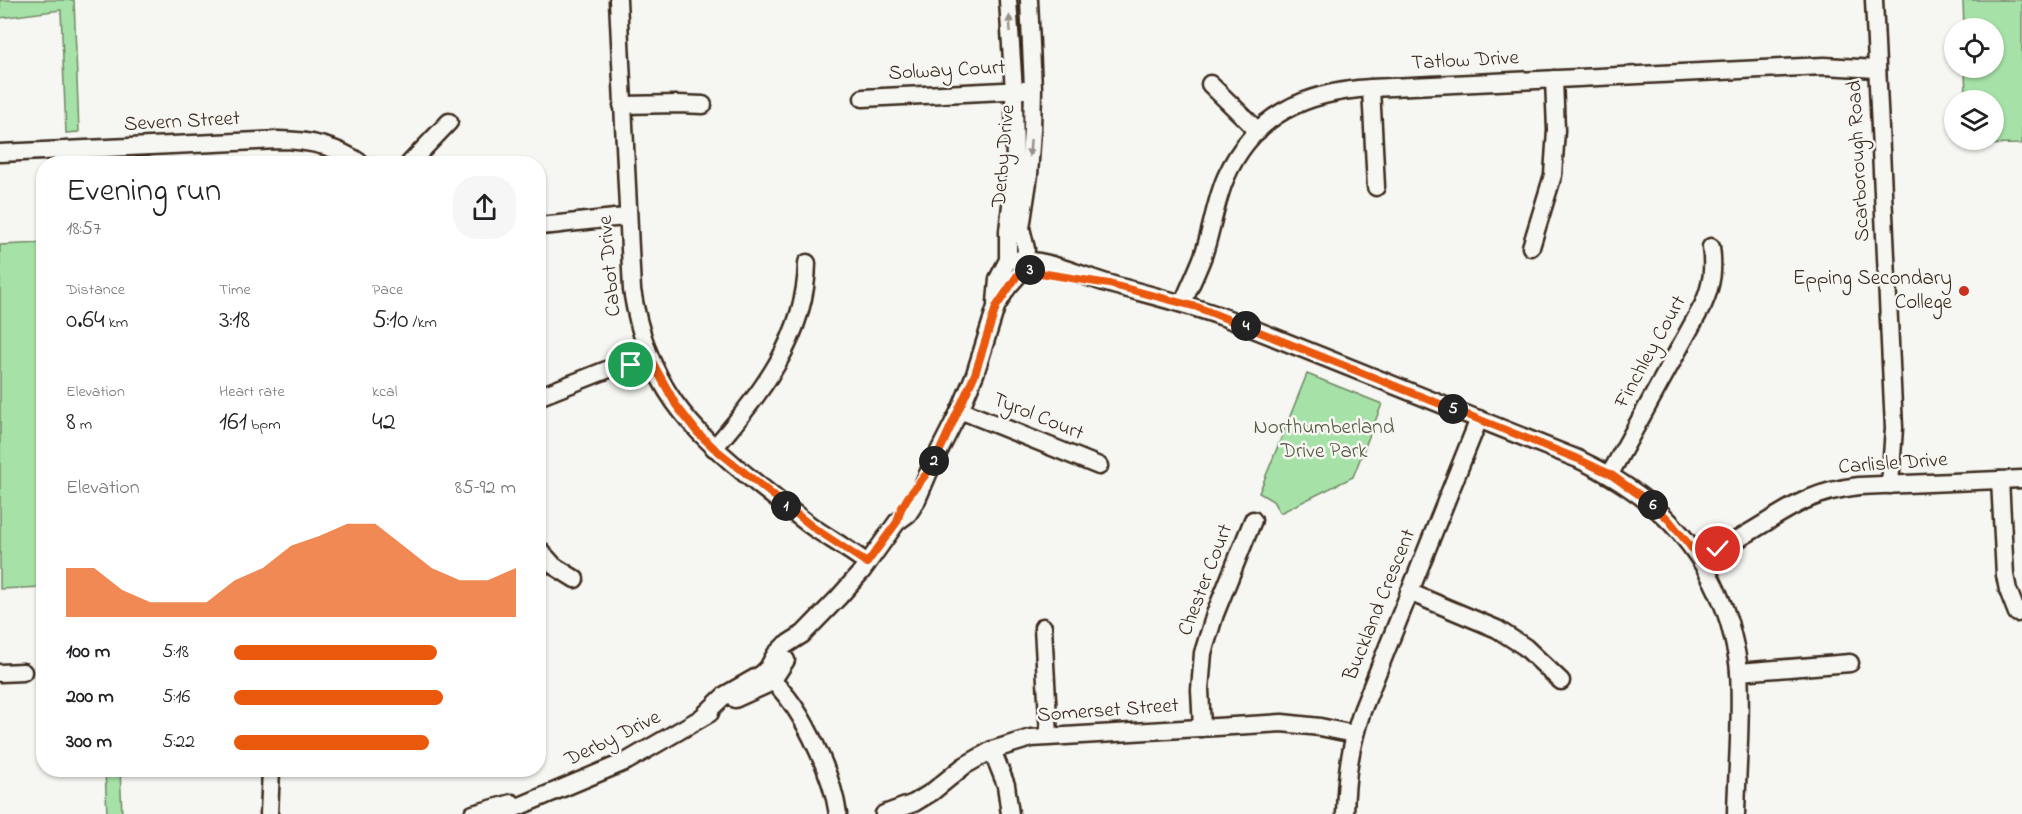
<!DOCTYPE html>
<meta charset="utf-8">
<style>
body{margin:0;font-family:"Indie Flower",sans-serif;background:#f6f6f6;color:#202124;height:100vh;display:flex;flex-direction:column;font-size:22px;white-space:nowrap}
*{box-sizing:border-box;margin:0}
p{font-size:20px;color:#757577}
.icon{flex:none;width:33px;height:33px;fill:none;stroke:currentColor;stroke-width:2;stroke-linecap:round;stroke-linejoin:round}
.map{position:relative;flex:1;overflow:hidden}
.sheet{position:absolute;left:36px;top:156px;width:510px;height:621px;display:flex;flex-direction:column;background:#fff;border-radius:24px;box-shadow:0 2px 4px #0004}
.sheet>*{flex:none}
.fabs{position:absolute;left:1944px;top:18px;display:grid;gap:12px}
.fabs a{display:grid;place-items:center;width:60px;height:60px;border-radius:50%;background:#fff;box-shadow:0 2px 4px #0004;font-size:30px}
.pin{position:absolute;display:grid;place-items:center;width:51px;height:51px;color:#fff;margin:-26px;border:3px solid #fff;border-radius:50%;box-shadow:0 2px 6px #0007}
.km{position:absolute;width:30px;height:30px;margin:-15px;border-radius:50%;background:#222;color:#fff;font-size:16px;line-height:30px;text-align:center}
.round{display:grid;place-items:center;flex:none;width:63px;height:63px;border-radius:24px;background:#f6f6f6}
.overview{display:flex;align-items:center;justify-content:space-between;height:102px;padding:0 30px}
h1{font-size:33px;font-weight:600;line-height:45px}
.figures{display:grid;grid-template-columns:repeat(3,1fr);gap:9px;height:102px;padding:6px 30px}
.figures div{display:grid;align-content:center}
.figures b{font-size:26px;font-weight:600}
.figures small{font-size:16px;font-weight:400}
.figures p{font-size:16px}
.chart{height:168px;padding:12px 30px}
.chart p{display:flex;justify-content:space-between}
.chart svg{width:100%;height:108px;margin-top:6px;fill:#ea580c;opacity:.7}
ul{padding:0 30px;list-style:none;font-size:20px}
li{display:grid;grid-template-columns:96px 72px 1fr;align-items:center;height:45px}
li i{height:15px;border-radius:8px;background:#ea580c}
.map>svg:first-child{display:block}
.green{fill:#a6e2a8;stroke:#708663;stroke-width:1.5}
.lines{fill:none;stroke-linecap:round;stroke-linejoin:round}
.minor-casing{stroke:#3b2a1e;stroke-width:21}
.minor{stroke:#f6f6f2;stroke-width:16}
.oneway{fill:#989088}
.route-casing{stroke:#fff;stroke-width:12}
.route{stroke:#ea580c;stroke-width:8}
.poi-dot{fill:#c8321e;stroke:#f6f6f2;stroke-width:2}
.labels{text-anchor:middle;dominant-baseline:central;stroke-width:5;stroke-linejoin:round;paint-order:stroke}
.street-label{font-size:21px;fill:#3b2a1e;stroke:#f6f6f2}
.poi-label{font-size:21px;fill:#3b2a1e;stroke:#f6f6f2;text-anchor:end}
.park-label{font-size:21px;fill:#565840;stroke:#f6f6f2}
</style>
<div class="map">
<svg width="2022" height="814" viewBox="0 0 2022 814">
<rect width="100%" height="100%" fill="#f6f6f2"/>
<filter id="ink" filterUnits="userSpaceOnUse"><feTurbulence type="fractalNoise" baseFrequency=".0167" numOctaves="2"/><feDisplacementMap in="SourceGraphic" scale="12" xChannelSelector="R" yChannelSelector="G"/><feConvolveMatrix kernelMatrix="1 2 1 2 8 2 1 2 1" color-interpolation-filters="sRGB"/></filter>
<g filter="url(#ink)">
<g class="green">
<path d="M 0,0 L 74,0 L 79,132 L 66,133 L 61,10 L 0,18 Z"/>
<path d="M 1963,0 L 2022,0 L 2022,144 L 1967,145 L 1967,140 L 1994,140 L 1994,100 L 1966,100 L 1965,68 L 1994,68 L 1994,28 L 1964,28 Z"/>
<path d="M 43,243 L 43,587 L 0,589 L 0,245 Z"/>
<path d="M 1307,374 L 1382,404 L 1353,477 L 1280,513 L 1273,501 L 1259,493 Z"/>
<path d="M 105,770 L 120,770 L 122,814 L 107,814 Z"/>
</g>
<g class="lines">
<g class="minor-casing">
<g id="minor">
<path d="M 618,0 L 632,290 C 647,385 687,428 760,486 C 778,500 796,515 814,528 C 832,540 850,550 867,563"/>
<path d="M 1874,0 L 1894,428 L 1890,485"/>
<path d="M 1210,84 L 1258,131"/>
<path d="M 1371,88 L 1376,187"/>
<path d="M 863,98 L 1024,90"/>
<path d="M 622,105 L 678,104 L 703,105"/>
<path d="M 0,153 L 278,140 C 308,140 337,146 362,164"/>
<path d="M 409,164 L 449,122"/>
<path d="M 538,226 C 568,224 597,219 627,217"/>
<path d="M 1531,247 L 1553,175 L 1556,130 L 1554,79"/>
<path d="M 1008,260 C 1044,257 1076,274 1110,284 C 1149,295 1188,304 1226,318 L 1578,459 C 1652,494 1704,543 1729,622 C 1733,638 1738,655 1739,672 C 1742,719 1737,767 1736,814"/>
<path d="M 996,303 L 998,279 L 1008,260 L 1008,231 L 1015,170 L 1014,91 L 1008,0"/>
<path d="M 1183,303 C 1189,288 1197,272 1203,256 C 1212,230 1215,202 1226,177 C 1254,114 1306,92 1371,88 L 1824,66 L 1877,69"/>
<path d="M 538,397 L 609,369 L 646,350"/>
<path d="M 960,410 L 1099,466"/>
<path d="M 714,448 C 760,395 806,337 807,263"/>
<path d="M 1610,474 L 1703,305 C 1712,285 1714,269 1711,247"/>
<path d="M 2000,480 L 2005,575 L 2008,590 L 2017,613"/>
<path d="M 538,548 L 554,566 L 575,579"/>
<path d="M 1699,557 C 1714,550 1731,544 1745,535 C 1788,510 1807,492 1859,486 L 2022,479"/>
<path d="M 1409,592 L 1497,629 L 1525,647 L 1561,681"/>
<path d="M 1043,627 L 1049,736"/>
<path d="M 1739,672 L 1850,663"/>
<path d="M 0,673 L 23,672"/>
<path d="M 764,675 C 799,697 832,774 838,814"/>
<path d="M 735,699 L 766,685 L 775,677 L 786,660"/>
<path d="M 701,718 L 725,695 L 762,674 L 768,668 L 775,655 L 784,646 L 803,634 L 838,598 L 862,571 L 897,522 L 908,514 L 916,502 L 931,467 L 960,410 L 975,374 L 996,307 L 1007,288 L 1022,271 L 1025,258 L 1026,249 L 1021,228 L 1029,175 L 1032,130 L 1033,89 L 1029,0"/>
<path d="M 1202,728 L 1200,690 L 1203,653 L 1215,614 L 1253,520"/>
<path d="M 992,750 L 1006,785 L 1010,814"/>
<path d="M 269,814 L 271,770"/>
<path d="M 473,814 L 512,803"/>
<path d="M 501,814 L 627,761 L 710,713"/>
<path d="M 884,814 L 914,803 L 932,792 L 964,766 L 992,750 L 1031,738 L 1282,723 L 1320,727 L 1354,734"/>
<path d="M 1345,814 C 1346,776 1350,747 1362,711 L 1479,419"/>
</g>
</g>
<use href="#minor" class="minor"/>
</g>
<defs><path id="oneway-solid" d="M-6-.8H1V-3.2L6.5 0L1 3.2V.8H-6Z" transform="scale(1.5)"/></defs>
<g class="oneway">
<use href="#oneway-solid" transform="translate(1010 24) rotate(-94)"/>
<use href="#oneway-solid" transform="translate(1030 148) rotate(94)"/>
</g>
</g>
<g class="lines" filter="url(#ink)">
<g class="route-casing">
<path id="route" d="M 631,365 L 650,358 L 676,405 L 697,432 L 714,448 L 814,528 L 867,563 L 897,522 L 901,509 L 908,497 L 931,468 L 941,448 L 975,374 L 996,307 L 1023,267 L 1034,272 L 1109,284 L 1197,307 L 1578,459 L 1610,474 L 1648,501 L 1668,519 L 1699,557 L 1718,549"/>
</g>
<use href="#route" class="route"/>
</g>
<circle class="poi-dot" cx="1964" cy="291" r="6"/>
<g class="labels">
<g class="street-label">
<text transform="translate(1465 61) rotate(-3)">Tatlow Drive</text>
<text transform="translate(947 71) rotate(-3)">Solway Court</text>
<text transform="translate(182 122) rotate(-3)">Severn Street</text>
<text transform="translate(1004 156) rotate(-85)">Derby Drive</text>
<text transform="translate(1859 161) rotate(-93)">Scarborough Road</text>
<text transform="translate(610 266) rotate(-95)">Cabot Drive</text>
<text transform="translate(1651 352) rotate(-61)">Finchley Court</text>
<text transform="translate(1038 417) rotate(22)">Tyrol Court</text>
<text transform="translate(1893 464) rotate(-4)">Carlisle Drive</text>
<text transform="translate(1206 580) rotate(-69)">Chester Court</text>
<text transform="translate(1380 605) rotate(-68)">Buckland Crescent</text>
<text transform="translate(1108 711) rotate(-4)">Somerset Street</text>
<text transform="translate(613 739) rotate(-26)">Derby Drive</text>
</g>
<g class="poi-label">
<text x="1952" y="279">Epping Secondary<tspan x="1952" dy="24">College</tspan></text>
</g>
<g class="park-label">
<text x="1324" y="428">Northumberland<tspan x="1324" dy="24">Drive Park</tspan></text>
</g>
</g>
</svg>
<div class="fabs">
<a><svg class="icon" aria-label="locate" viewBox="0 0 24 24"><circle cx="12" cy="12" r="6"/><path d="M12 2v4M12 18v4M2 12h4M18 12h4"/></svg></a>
<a><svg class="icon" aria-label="layers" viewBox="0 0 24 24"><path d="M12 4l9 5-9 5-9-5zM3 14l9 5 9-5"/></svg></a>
</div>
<div class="pin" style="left:631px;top:365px;background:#1e9e55"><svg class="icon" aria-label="arrive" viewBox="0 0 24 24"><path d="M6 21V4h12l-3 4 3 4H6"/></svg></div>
<div class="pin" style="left:1718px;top:549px;background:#d93025"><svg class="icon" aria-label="check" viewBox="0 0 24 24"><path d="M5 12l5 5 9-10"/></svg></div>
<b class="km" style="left:786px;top:506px">1</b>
<b class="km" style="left:934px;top:461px">2</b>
<b class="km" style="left:1030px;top:270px">3</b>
<b class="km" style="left:1246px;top:326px">4</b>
<b class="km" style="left:1453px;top:409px">5</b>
<b class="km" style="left:1653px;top:505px">6</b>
<section class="sheet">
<div class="overview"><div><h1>Evening run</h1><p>18:57</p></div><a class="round"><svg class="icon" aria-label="share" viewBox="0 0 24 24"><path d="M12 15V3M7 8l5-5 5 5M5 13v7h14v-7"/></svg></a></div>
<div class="figures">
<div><p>Distance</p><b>0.64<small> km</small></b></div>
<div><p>Time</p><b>3:18</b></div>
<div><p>Pace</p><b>5:10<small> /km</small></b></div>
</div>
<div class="figures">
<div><p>Elevation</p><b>8<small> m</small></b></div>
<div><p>Heart rate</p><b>161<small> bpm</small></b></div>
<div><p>kcal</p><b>42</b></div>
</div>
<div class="chart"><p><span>Elevation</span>85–92 m</p>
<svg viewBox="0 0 160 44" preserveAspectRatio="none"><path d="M0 44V24L10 24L20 33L30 38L40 38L50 38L60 29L70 24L80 15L90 11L100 6L110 6L120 15L130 24L140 29L150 29L160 24V44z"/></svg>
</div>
<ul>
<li><b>100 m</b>5:18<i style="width:72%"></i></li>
<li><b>200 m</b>5:16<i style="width:74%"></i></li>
<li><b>300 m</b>5:22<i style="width:69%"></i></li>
</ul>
</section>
</div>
